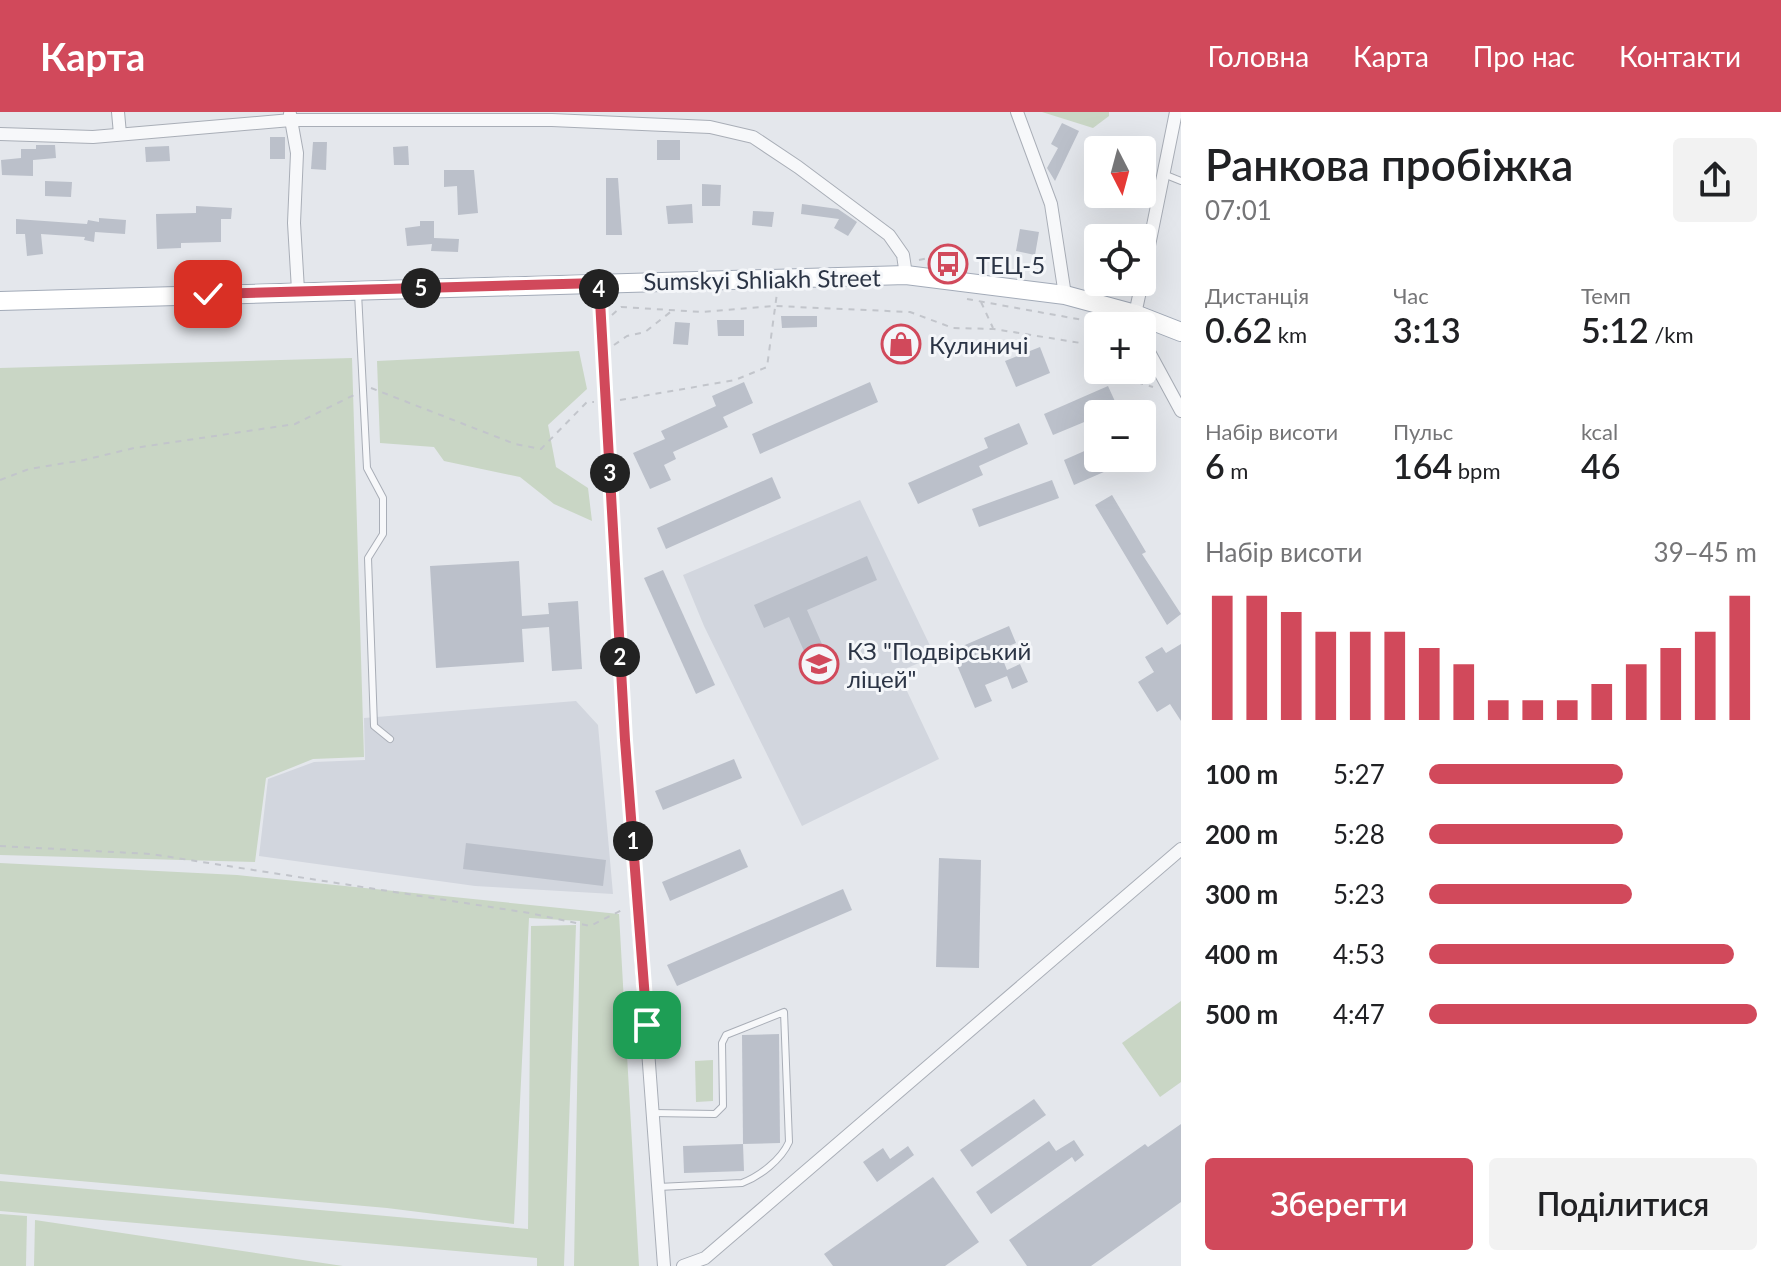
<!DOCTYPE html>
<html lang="uk">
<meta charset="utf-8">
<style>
body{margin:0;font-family:Lato,sans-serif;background:#f2f2f2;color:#202124;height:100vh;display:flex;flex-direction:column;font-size:30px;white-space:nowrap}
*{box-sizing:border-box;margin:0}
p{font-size:26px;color:#757577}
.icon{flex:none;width:44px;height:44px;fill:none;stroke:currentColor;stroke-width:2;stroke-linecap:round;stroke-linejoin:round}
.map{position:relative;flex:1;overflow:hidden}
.side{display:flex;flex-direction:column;background:#fff;width:600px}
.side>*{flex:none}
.needle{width:52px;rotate:174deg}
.controls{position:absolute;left:1084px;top:24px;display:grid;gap:16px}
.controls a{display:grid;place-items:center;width:72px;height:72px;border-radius:8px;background:#fff;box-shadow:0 8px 32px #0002;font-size:40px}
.pin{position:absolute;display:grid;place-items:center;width:68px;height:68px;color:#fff;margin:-34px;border-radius:16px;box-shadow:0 4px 12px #0006}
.km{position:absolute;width:40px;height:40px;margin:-20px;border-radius:50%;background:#222;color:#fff;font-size:22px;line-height:40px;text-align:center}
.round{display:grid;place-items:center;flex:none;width:84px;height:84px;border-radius:8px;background:#f2f2f2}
.head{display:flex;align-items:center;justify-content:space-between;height:136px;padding:0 24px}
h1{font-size:44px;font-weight:600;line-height:60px}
.stats{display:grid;grid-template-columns:repeat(3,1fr);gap:12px;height:136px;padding:8px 24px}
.stats div{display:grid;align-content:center}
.stats b{font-size:34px;font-weight:600}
.stats small{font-size:22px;font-weight:400}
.stats p{font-size:22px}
.chart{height:224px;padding:16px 24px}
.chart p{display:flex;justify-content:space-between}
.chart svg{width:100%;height:144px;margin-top:8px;stroke:#d1495b;stroke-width:6}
.button{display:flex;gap:16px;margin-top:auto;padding:16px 24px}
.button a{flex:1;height:92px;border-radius:8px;background:#d1495b;color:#fff;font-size:32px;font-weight:600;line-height:92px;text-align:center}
.button a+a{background:#f2f2f2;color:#202124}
ul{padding:0 24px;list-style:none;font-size:26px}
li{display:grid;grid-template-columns:128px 96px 1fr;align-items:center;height:60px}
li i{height:20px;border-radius:10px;background:#d1495b}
header{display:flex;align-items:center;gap:48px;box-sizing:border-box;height:112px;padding:0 40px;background:#d1495b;color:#fff}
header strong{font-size:38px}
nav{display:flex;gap:44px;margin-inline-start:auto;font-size:28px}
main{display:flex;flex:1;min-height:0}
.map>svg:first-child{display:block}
.built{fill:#d2d6de}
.green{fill:#c9d6c5}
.building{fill:#bbc0ca}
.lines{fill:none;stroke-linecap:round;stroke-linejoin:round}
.service-casing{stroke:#a9aeb7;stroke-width:8}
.minor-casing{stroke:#a9aeb7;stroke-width:14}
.primary-casing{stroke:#a3abb8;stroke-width:20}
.path{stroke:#c2c5cb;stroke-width:2;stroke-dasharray:6 6;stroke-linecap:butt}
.service{stroke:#f7f8fa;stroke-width:6}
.minor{stroke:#f7f8fa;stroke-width:12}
.primary{stroke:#fff;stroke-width:18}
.route-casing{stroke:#fff;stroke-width:16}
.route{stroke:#d1495b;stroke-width:10}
.labels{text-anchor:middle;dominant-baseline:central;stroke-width:6;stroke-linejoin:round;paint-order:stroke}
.poi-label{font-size:24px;fill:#2b3445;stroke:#f4f6f9;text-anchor:start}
.street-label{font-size:24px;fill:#2b3445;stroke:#f4f6f9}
</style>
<header>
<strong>Карта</strong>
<nav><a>Головна</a><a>Карта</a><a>Про нас</a><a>Контакти</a></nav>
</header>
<main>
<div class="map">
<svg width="1181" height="1154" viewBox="0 0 1181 1154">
<rect width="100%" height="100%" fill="#e4e7ec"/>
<g class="built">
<path d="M 860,388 L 935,544 L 898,560 L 939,647 L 802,714 L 704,514 L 683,463 Z"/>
<path d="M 576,589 L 598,613 L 613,782 L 475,774 L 259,744 L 268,667 L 314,650 L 365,648 L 364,606 Z"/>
</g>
<g class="green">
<path d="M 1042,0 L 1109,0 L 1109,4 L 1093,16 Z"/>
<path d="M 579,239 L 587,277 L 548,313 L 556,355 L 588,376 L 592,409 L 554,392 L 520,365 L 444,349 L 434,335 L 380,331 L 377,249 Z"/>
<path d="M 352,246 L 364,645 L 313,647 L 266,666 L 255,750 L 0,743 L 0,256 Z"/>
<path d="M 0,751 L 237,763 L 619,802 L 639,1154 L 574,1154 L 580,809 L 529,806 L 514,1112 L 387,1096 L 0,1062 Z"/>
<path d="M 576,813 L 564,1154 L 537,1154 L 537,1146 L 0,1099 L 0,1069 L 528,1117 L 531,814 Z"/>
<path d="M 1181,889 L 1181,970 L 1160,985 L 1122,931 Z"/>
<path d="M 713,948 L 713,989 L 696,990 L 695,949 Z"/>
<path d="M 0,1102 L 27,1104 L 26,1154 L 0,1154 Z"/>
<path d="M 35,1108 L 343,1154 L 34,1154 Z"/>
</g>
<g class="building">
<path d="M 1062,11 L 1079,19 L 1055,69 L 1047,56 L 1058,36 L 1051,32 Z"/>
<rect x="270" y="25" width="15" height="22"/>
<rect x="657" y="28" width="23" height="20"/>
<path d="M 313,30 L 327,30 L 326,58 L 311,57 Z"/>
<path d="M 36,33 L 55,33 L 56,46 L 33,48 L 33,64 L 2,63 L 1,48 L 21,46 L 21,37 L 36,37 Z"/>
<path d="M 169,34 L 170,49 L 146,50 L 145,35 Z"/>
<path d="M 408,34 L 409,53 L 394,53 L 393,35 Z"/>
<path d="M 444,58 L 474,58 L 478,101 L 458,103 L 457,74 L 444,75 Z"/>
<path d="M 606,66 L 618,66 L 622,123 L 606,123 Z"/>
<path d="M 45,69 L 72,70 L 71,85 L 45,84 Z"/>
<path d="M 702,72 L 721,73 L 720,94 L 702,94 Z"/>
<path d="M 692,92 L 693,111 L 668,112 L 666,94 Z"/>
<path d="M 802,92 L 838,97 L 857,110 L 848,124 L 834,116 L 839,107 L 801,102 Z"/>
<path d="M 196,94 L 232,96 L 231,107 L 221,107 L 221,130 L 181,131 L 181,136 L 157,137 L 156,102 L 196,101 Z"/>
<path d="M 753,99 L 774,100 L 772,115 L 752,113 Z"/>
<path d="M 99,106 L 126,108 L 125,122 L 95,120 L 94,130 L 84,128 L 85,125 L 41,122 L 43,142 L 27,144 L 25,122 L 16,122 L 16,107 L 87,112 L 88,108 L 99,110 Z"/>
<path d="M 420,109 L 434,109 L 434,126 L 459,127 L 458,140 L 431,139 L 432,132 L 407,134 L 405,116 L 420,114 Z"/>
<path d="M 1020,117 L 1039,120 L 1035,143 L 1016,139 Z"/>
<path d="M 781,204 L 817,204 L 817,215 L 782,216 Z"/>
<path d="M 717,208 L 744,208 L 744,224 L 718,224 Z"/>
<path d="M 675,210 L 690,211 L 688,233 L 673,232 Z"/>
<path d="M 1040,235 L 1050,261 L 1016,275 L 1005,249 Z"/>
<path d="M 744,270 L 753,291 L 723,305 L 728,315 L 673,340 L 676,347 L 664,353 L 671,368 L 650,377 L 633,341 L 665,327 L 661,319 L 716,294 L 712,284 Z"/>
<path d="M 870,270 L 878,290 L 760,342 L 752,322 Z"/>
<path d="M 1108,274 L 1118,296 L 1053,323 L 1044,302 Z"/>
<path d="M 1019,311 L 1028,332 L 979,354 L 983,363 L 918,392 L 908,371 L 988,336 L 984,326 Z"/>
<path d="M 1098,333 L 1098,346 L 1136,346 L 1074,373 L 1064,348 Z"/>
<path d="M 772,365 L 781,386 L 666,437 L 657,416 Z"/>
<path d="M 1052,368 L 1059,386 L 979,415 L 972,397 Z"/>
<path d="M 1112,383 L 1146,440 L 1142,442 L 1181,502 L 1167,513 L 1095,393 Z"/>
<path d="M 867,444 L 877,468 L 807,498 L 829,548 L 811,555 L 789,505 L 764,516 L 754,493 Z"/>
<path d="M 519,449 L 522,504 L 549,502 L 548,491 L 578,489 L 582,557 L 552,559 L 549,515 L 522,517 L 524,550 L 436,556 L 430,454 Z"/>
<path d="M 663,458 L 715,573 L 696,582 L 644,466 Z"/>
<path d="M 1009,514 L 1016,531 L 999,538 L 1007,558 L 1020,552 L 1028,570 L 1012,577 L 1007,564 L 985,573 L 992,589 L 975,596 L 951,539 Z"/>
<path d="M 1181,532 L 1181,609 L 1170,592 L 1157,600 L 1138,570 L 1154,560 L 1145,545 L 1162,535 L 1166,541 Z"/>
<path d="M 734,647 L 742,666 L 663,698 L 655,679 Z"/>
<path d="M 466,731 L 606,748 L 603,774 L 463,757 Z"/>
<path d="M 740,737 L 748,755 L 670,789 L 662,770 Z"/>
<path d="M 939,746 L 981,748 L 979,856 L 936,855 Z"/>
<path d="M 843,777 L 852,798 L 677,874 L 667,853 Z"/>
<path d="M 779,922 L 780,1031 L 743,1032 L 742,923 Z"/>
<path d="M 1034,987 L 1046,1003 L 972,1055 L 960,1038 Z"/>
<path d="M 1181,1012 L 1181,1090 L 1091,1154 L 1027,1154 L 1009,1128 L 1145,1032 L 1148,1035 Z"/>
<path d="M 1074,1028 L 1084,1043 L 1075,1050 L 1072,1045 L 991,1102 L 976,1080 L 1049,1029 L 1056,1039 Z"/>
<path d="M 743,1032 L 744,1059 L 684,1061 L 683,1034 Z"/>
<path d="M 908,1034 L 914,1043 L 877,1070 L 863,1050 L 883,1036 L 890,1047 Z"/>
<path d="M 933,1065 L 979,1130 L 945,1154 L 833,1154 L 824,1142 Z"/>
</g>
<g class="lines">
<g class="service-casing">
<g id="service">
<path d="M 1166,63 L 1181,69"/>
<path d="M 358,181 L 367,356 L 383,386 L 383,422 L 368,446 L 374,614 L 390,627"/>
<path d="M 653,1001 L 715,1002 L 723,994 L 722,931 L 726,923 L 784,900 L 789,1030 C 781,1048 760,1064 742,1071 L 658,1075"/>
</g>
</g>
<g class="minor-casing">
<g id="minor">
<path d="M 118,0 L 120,22"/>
<path d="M 1017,0 L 1051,92 L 1065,183"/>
<path d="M 290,2 L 297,41 L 294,111 L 298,178"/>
<path d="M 0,22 L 93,25 L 291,8 L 552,8 L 710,15 L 753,25 L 798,55 L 889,123 L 903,143 L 906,163"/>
<path d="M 1142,168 L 1176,0"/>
<path d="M 599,171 L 625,628 L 664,1154"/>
<path d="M 1137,214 L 1135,202 L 1142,170"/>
<path d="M 1142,227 L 1181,299"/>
<path d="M 683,1154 L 705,1146 L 1181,737"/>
</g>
</g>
<g class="primary-casing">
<path id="primary" d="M 0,189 L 906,163 L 1065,183 L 1135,202 L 1181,220"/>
</g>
<g class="path">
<path d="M 919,148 L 937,144 L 948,152"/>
<path d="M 967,187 L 1083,208 L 1098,214"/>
<path d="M 981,190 L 993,216"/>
<path d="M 612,203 L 621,195 L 703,200 L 775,194 L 910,200 L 953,216 L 994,217 L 1087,232 L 1098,265 L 1140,271"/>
<path d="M 614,233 L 627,224 L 645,220 L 673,198"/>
<path d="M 1133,258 L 1140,271 L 1153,275"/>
<path d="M 371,276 L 515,332 L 541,337 L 587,290 L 594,290"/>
<path d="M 620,288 L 735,268 L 767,255 L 777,181"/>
<path d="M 0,368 L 29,357 L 84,348 L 134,336 L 295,312 L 354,283"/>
<path d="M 0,734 L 151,742 L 529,801 L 590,814 L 624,797"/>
</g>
<use href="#service" class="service"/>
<use href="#minor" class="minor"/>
<use href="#primary" class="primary"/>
</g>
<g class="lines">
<g class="route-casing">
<path id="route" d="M 208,182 L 599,171 L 625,628 L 647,913"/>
</g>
<use href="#route" class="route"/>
</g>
<defs>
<g id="bus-ring" transform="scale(2)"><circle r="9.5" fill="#f4f6f9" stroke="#d1495b" stroke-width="1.5"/><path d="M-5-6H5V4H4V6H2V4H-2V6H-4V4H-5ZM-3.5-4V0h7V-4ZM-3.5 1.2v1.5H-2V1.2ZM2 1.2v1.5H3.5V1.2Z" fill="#d1495b"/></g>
<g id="shop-ring" transform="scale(2)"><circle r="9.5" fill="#f4f6f9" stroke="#d1495b" stroke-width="1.5"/><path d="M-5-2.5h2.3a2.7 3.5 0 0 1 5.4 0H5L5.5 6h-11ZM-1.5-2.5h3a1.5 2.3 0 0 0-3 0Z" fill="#d1495b"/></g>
<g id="school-ring" transform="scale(2)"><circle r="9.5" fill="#f4f6f9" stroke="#d1495b" stroke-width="1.5"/><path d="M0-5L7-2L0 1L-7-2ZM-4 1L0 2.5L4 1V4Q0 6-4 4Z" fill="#d1495b"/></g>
</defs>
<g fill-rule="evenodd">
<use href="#bus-ring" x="948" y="152"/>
<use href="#shop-ring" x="901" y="232"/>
<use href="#school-ring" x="819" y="552"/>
</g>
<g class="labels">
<g class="poi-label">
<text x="976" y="152">ТЕЦ-5</text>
<text x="929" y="232">Кулиничі</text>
<text x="847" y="538">КЗ "Подвірський<tspan x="847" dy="28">ліцей"</tspan></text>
</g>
<g class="street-label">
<text transform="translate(762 167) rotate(-1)">Sumskyi Shliakh Street</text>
</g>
</g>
</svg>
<div class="controls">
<a><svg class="needle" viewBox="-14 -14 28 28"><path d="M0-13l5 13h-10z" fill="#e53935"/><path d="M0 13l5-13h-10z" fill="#757577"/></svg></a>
<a><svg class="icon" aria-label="locate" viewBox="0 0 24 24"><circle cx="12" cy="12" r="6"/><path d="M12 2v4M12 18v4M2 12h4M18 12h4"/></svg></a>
<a>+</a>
<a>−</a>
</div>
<div class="pin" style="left:647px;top:913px;background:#1e9e55"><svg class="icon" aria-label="arrive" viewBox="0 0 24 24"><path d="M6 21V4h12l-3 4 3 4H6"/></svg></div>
<div class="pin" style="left:208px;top:182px;background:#d93025"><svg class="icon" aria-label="check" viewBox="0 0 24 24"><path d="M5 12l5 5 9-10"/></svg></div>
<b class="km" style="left:633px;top:729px">1</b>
<b class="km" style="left:620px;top:545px">2</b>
<b class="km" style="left:610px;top:361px">3</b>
<b class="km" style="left:599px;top:177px">4</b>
<b class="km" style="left:421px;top:176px">5</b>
</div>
<section class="side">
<div class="head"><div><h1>Ранкова пробіжка</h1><p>07:01</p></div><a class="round"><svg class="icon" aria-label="share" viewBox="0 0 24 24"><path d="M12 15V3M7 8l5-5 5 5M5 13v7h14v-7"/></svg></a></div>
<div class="stats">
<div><p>Дистанція</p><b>0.62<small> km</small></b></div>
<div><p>Час</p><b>3:13</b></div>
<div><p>Темп</p><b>5:12<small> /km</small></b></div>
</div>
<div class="stats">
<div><p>Набір висоти</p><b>6<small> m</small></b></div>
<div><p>Пульс</p><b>164<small> bpm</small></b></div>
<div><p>kcal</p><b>46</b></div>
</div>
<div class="chart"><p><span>Набір висоти</span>39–45 m</p>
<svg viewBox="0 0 160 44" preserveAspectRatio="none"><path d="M5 44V6M15 44V6M25 44V11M35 44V17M45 44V17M55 44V17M65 44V22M75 44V27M85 44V38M95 44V38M105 44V38M115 44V33M125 44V27M135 44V22M145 44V17M155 44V6"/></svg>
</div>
<ul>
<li><b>100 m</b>5:27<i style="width:59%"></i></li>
<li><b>200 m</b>5:28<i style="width:59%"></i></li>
<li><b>300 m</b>5:23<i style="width:62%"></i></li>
<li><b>400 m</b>4:53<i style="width:93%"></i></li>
<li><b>500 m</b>4:47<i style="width:100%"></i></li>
</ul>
<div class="button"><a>Зберегти</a><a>Поділитися</a></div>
</section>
</main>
